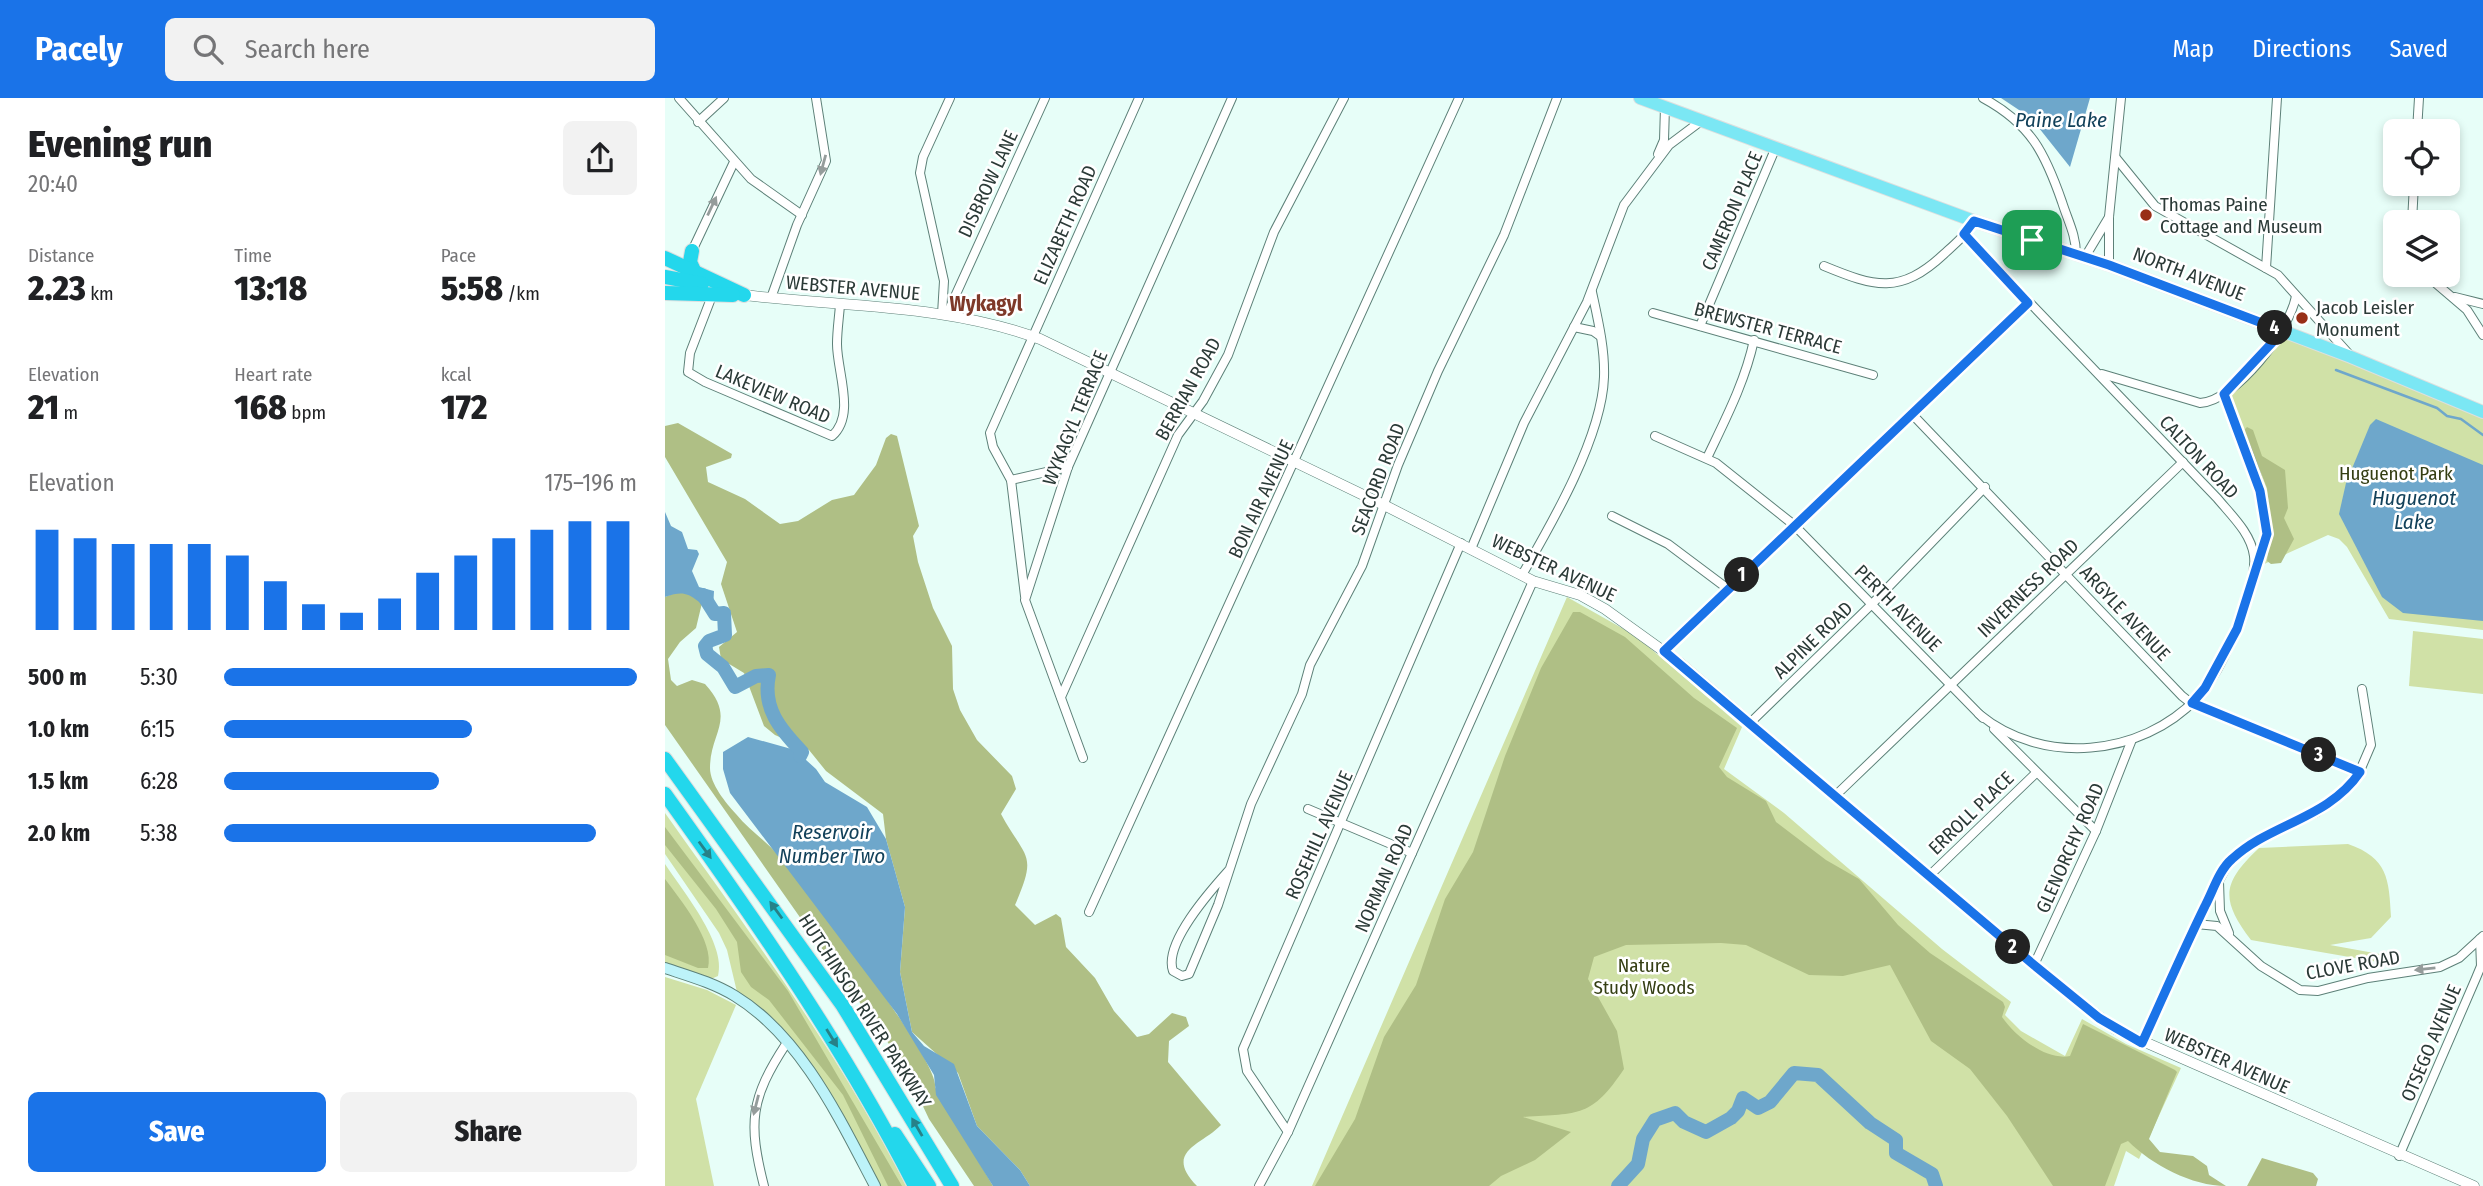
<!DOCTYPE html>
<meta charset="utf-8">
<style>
body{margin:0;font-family:"Fira Sans Condensed",sans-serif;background:#f2f2f2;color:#202124;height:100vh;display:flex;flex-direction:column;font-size:26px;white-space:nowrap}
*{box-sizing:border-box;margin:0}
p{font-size:23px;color:#757577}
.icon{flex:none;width:38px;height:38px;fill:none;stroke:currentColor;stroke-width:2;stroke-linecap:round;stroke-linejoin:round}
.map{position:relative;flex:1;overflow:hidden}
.side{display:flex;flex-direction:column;background:#fff;width:665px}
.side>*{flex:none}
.fabs{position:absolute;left:1718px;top:21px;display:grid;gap:14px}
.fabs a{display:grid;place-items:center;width:77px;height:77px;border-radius:10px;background:#fff;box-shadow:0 4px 10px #0003;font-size:35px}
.pin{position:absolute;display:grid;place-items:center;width:60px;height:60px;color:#fff;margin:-30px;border-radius:14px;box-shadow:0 4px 10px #0006}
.km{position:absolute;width:35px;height:35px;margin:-18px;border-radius:50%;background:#222;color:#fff;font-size:19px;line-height:35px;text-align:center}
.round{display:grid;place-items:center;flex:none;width:74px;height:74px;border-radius:10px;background:#f2f2f2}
.summary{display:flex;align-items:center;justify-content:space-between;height:119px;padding:0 28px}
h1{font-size:38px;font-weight:800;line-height:52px}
.metrics{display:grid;grid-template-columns:repeat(3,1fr);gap:10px;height:119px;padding:7px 28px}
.metrics div{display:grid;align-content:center}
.metrics b{font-size:35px;font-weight:800}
.metrics small{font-size:19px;font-weight:400}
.metrics p{font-size:19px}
.chart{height:196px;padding:14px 28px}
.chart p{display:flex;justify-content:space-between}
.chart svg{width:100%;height:126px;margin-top:7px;stroke:#1a73e8;stroke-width:6}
.button{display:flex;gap:14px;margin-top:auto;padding:14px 28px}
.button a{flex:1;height:80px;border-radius:10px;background:#1a73e8;color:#fff;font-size:28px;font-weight:800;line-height:80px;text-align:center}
.button a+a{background:#f2f2f2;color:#202124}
ul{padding:0 28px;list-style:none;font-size:23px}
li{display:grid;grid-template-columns:112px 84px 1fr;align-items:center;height:52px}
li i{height:18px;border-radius:9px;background:#1a73e8}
header{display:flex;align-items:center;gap:42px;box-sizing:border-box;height:98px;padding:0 35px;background:#1a73e8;color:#fff}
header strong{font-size:33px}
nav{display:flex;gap:38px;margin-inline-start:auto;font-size:24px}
.search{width:490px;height:63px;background:#f2f2f2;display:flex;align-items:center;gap:18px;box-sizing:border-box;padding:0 24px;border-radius:10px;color:#757577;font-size:26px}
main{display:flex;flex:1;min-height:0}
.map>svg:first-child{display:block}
.green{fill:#d0e1a7}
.forest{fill:#afbf85}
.water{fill:#6ea7cb}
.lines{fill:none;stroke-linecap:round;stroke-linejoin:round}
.stream{stroke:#6ea7cb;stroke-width:2.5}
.river{stroke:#6ea7cb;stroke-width:14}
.minor-casing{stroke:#5d8078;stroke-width:10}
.tertiary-casing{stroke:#5d8078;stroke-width:11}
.secondary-casing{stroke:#5d8078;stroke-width:12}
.primary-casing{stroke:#dddfdf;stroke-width:14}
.motorway-casing{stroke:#dddfdf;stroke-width:16}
.minor{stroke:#fff;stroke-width:8}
.tertiary{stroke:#fff;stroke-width:10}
.secondary{stroke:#bdf3f9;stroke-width:10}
.primary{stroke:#7be7f4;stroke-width:12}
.motorway{stroke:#23d7ec;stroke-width:14}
.oneway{fill:#959c9b}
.oneway2{fill:#278188}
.route-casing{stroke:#fff;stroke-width:14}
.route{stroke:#1a73e8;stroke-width:9}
.poi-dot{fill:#982f17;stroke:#fff;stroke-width:2.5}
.labels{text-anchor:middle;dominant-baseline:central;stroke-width:5;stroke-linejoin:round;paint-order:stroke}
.street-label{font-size:19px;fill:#2b3a37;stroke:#fff}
.poi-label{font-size:19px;fill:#2b3a37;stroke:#fff;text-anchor:start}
.park-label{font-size:19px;fill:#343e13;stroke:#fff}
.water-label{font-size:21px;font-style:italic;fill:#12415a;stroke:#fff}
.neighbourhood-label{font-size:21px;font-weight:bold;fill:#7e3929;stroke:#fff}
</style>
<header>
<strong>Pacely</strong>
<div class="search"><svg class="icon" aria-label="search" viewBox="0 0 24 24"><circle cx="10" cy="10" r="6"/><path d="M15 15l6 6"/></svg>Search here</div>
<nav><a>Map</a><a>Directions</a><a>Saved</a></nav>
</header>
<main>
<section class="side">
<div class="summary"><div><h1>Evening run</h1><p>20:40</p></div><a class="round"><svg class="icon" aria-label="share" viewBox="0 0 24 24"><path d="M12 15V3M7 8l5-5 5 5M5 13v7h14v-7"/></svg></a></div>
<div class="metrics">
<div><p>Distance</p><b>2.23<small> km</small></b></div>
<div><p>Time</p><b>13:18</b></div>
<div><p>Pace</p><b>5:58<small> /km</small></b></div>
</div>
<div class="metrics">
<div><p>Elevation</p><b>21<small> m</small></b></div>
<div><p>Heart rate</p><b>168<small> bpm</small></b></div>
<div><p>kcal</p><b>172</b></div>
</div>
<div class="chart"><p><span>Elevation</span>175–196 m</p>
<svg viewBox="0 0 160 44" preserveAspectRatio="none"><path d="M5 44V9M15 44V12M25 44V14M35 44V14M45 44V14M55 44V18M65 44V27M75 44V35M85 44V38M95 44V33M105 44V24M115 44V18M125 44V12M135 44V9M145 44V6M155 44V6"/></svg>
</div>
<ul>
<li><b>500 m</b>5:30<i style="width:100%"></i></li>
<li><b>1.0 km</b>6:15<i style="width:60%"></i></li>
<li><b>1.5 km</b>6:28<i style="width:52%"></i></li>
<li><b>2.0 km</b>5:38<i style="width:90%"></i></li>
</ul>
<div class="button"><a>Save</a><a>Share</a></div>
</section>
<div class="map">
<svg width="1818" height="1088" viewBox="0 0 1818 1088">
<rect width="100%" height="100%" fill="#e7fef8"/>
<g class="green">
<path d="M 1620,238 L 1818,316 L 1818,532 L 1724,521 L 1682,449 L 1674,441 L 1663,437 L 1597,467 C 1612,407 1583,353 1563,297 Z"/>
<path d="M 902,499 L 971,538 L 1077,629 L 1059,671 L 1119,715 L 1277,851 L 1346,904 L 1340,917 L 1356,933 L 1400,958 L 1417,921 L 1461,946 L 1516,970 L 1474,1061 L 1461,1053 L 1449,1088 L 647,1088 Z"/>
<path d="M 1748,533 L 1818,541 L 1818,596 L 1744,588 Z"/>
<path d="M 0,715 C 86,836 174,955 241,1088 L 213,1088 L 163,993 L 72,894 L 62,852 L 54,835 L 0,756 Z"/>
<path d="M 1683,746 C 1723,760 1724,781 1726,819 L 1706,840 L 1665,847 L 1720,857 L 1719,865 L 1586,842 C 1555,801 1557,785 1594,750 Z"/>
<path d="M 0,766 C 17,792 62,846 53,878 L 46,881 L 0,865 Z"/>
<path d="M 0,879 L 42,892 L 71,907 L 31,1001 L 49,1088 L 0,1088 Z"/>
</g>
<g class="forest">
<path d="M 13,325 L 67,356 L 66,360 L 41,369 L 43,384 L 80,401 L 115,426 L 133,423 L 167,402 L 189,397 L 211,367 L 221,340 L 226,336 L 232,338 L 254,428 L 248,438 L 253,464 L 268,510 L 287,548 L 288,591 L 295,612 L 312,642 L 347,678 L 351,691 L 336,716 C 361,762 373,754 350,807 L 370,827 L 391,816 L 396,820 L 401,849 L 430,880 L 449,913 L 472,939 L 484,936 L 507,915 L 521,919 L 524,928 L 504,943 L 503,964 L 556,1027 C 537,1047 498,1053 532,1088 L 365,1088 L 355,1072 L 312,1028 L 293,975 L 247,934 L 235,874 L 240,809 L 221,741 L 218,716 L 161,673 L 144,652 L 110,637 L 99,628 L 79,575 L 56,561 L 54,549 L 72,534 L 56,486 L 62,464 L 0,359 L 0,328 Z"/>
<path d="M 1582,329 L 1588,332 L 1597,358 L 1620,372 L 1623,410 L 1619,420 L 1629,441 L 1616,465 L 1606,466 L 1602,463 L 1606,424 L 1602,390 L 1579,332 Z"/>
<path d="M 12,494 L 23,495 L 37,505 L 31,530 L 15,544 L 3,561 L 6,582 L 12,588 L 27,582 L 40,586 C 72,621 45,634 45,670 C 45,686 61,705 71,716 C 83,731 100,742 113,757 C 138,786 275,963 270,989 L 328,1088 L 309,1088 L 264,1021 L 238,966 L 0,627 L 0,499 Z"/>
<path d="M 908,514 L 915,514 L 960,539 L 1029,600 L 1072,630 L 1054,669 L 1062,679 L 1101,703 L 1111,724 L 1161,762 L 1194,781 L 1233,827 L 1265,855 L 1338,904 L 1340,909 L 1337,919 C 1350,938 1381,963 1405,958 L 1418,926 L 1510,972 L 1512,974 L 1484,1041 L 1495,1054 L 1528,1058 L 1542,1068 L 1544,1077 L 1561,1088 C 1527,1088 1487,1067 1463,1043 L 1456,1046 L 1440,1088 L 1388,1088 L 1342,1018 L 1305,971 L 1266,943 L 1225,867 L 1178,878 L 1144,877 L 1081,847 L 1056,845 L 961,847 L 929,859 L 923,881 L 952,933 L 959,971 C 926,1020 915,1015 858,1019 L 906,1034 L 870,1062 L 836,1078 L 824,1088 L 650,1088 L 690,1021 L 719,939 L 751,887 L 780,801 L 808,754 L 840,658 L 876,570 Z"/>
<path d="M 0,729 L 123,893 L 237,1088 L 223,1088 L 178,997 L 104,902 L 86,889 L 76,874 L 72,844 L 51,811 L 0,747 Z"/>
<path d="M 0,781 C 15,801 50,844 43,870 L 33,870 L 0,857 Z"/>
<path d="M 1597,1060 L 1648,1075 L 1653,1081 L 1651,1088 L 1582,1088 Z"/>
</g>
<g class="water">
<path d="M 1336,0 L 1425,0 L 1405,69 L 1366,20 Z"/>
<path d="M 1711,321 L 1818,367 L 1818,523 L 1738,515 L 1717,499 L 1674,416 L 1681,385 L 1705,327 Z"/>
<path d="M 0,414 L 6,428 L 17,434 L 23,451 L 32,452 L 34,456 L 27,473 L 34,489 L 49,493 L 48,512 C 26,502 26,489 0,499 Z"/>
<path d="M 83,639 L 130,652 L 151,671 L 160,684 L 202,709 L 221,741 L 240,809 L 235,874 L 247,934 L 259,948 L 289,966 L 312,1028 L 355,1072 L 365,1088 L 328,1088 L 271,997 L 269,977 L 232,916 L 65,695 L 58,671 L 58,654 Z"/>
</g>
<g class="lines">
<path class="stream" d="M 1671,272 L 1772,310 L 1782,318 L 1796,321 L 1818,337"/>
<g class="river">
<path d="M 38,497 L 50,516 L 59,515 L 60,537 L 44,543 L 40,548 L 42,556 L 58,569 L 70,589 L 91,578 L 104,577 C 97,610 115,631 137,654 L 135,658"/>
<path d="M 953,1088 L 973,1066 L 978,1041 L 990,1022 L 1010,1015 L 1019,1024 L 1041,1034 L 1066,1020 L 1073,1013 L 1078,1000 L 1093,1010 L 1105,1004 L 1129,975 L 1153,977 L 1205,1025 L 1231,1042 L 1231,1055 L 1267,1076 L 1271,1088"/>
</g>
<g class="minor-casing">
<g id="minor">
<path d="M 14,0 L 86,81 L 137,117"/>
<path d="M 1318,0 C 1366,26 1380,55 1397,104 C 1403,123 1411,137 1411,156"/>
<path d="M 33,24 L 59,0"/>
<path d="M 1752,33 L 1754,0"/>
<path d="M 993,56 L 999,42 L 1000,9"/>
<path d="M 1451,60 L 1490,108 L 1613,177 L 1683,255"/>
<path d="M 1747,124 L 1749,86"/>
<path d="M 1299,136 L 1552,400 C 1566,417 1586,435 1589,458 C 1591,477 1582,497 1576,515 C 1568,542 1552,579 1532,600 C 1476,659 1377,668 1314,616"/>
<path d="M 27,153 L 69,64"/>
<path d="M 1420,159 L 1444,119"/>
<path d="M 1444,167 L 1444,119 L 1456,0"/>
<path d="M 1159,168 C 1210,189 1235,197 1279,156 C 1290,146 1302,136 1309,123"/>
<path d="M 1601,170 L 1612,0"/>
<path d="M 1761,177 L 1802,212 L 1818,237"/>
<path d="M 1790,199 L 1818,206"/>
<path d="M 106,200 L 132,127 L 161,63 L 151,0"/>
<path d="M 45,203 L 25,255 L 23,274 L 40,284 L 167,338 C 191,317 172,274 172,246 C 172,233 174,220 175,207"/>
<path d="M 988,215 L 1208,277"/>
<path d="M 277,216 L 279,183 L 255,75 L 258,59 L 285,0"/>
<path d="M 282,216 L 380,0"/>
<path d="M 1035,228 L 1111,49"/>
<path d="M 909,229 L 928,233 L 935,238"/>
<path d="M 1437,276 L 1535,305 C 1571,303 1625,232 1631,198"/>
<path d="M 1559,296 C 1575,339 1603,389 1601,435 C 1601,446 1595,456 1591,466"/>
<path d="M 1246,315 L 1517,598 L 1526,605 L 1694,675"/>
<path d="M 990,338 L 1051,365 L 1129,427 L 1318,620"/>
<path d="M 1042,360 C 1060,322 1080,284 1089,242"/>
<path d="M 346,382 L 403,369"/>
<path d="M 947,418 L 1003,446 L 1063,491"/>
<path d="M 806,451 L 859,325 L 922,204 L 959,107 L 1004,47 L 1036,23"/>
<path d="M 857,477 C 887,425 937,339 939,279 C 940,251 933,222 927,194"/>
<path d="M 360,498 L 346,382 L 328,349 L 325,335 L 474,0"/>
<path d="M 999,553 L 1363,205"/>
<path d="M 396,599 L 513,337 L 538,303 L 563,257 L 609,134 L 679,0"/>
<path d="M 1085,625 L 1207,506 L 1320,389"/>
<path d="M 1329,631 L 1431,733"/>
<path d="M 418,660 L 360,502 L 403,369 L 567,0"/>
<path d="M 1170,698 L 1518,364"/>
<path d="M 643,711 L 747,755"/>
<path d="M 564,772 C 547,791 498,845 508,873 L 517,878 L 524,876 L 553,807 L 586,706 L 637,596 L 645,567 L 697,468 L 733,367 L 773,273 L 839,137 L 892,0"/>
<path d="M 1264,778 L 1371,675"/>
<path d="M 1554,784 L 1555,813 L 1564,835"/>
<path d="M 424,814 L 794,0"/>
<path d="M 1531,826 L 1552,828 L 1596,868 L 1635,892 L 1653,893 L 1703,880 L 1775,869 L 1794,860 L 1818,838"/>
<path d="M 1369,867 L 1431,733 L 1466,644"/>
<path d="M 1477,945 L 1531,826 L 1565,762 L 1598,739 L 1652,714 L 1672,700 L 1694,675 L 1706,647 L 1697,591"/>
<path d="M 623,1034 L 582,973 L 578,951 L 796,445"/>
<path d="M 1734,1058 L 1811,880 L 1816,868 L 1815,841"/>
<path d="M 99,1088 C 83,1025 85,1001 121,946"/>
<path d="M 594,1088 L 623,1034 L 868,483"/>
</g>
</g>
<g class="tertiary-casing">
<path id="tertiary" d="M 79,197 C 178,209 281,206 375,241 L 719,407 L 868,483 L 915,497 L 940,511 L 1015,565 L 1369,867 L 1450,931 L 1809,1088"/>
</g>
<g class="secondary-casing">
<path id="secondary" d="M 0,870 C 24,878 49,885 70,898 C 137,939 175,1022 210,1088"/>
</g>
<g class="primary-casing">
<path id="primary" d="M 975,0 L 1309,123 L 1444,167 L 1686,259 L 1818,314"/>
</g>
<g class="motorway-casing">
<g id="motorway">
<path d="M 27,153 L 25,164 L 31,177"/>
<path d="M 0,160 L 79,197"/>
<path d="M 0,179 L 37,186"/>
<path d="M 0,195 L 68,197"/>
<path d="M 0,661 L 178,908 L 287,1088"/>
<path d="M 0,696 C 91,823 179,949 250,1088"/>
<path d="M 230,1036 L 264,1088"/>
</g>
</g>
<use href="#minor" class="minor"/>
<use href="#tertiary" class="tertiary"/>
<use href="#secondary" class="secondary"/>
<use href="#primary" class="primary"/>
<use href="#motorway" class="motorway"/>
</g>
<defs><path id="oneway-solid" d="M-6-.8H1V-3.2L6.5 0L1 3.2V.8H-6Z" transform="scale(1.75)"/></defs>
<g class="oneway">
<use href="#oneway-solid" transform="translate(158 67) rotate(105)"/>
<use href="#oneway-solid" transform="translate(47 108) rotate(-65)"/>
<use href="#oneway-solid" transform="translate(1760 871) rotate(174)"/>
<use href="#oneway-solid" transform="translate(91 1007) rotate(104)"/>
</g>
<g class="oneway2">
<use href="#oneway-solid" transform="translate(40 752) rotate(54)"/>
<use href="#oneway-solid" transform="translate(111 812) rotate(-126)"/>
<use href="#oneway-solid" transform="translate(167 940) rotate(58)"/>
<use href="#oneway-solid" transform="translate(252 1029) rotate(-120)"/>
</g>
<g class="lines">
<g class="route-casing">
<path id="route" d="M 1309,123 L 1444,167 L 1618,233 L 1559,296 L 1595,393 L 1602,436 L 1572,531 L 1540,590 L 1527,605 L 1695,674 C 1663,721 1606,725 1567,761 C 1554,772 1548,793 1540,808 C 1518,853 1498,899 1477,945 L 1434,920 L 1369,867 L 999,553 L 1363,205 L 1299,136 Z"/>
</g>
<use href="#route" class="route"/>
</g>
<g class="poi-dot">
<circle cx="1481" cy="117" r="7"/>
<circle cx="1637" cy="220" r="7"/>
</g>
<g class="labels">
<g class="street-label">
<text transform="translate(323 86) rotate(-65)">DISBROW LANE</text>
<text transform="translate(1067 113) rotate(-67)">CAMERON PLACE</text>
<text transform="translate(400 127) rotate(-66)">ELIZABETH ROAD</text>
<text transform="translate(1524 176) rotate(21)">NORTH AVENUE</text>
<text transform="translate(188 190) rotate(5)">WEBSTER AVENUE</text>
<text transform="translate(1103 230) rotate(15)">BREWSTER TERRACE</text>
<text transform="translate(523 291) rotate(-61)">BERRIAN ROAD</text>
<text transform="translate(108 296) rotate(23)">LAKEVIEW ROAD</text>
<text transform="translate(410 320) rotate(-68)">WYKAGYL TERRACE</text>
<text transform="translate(1534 359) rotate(47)">CALTON ROAD</text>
<text transform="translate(713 381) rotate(-69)">SEACORD ROAD</text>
<text transform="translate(596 401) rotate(-65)">BON AIR AVENUE</text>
<text transform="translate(889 470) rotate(25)">WEBSTER AVENUE</text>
<text transform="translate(1363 490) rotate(-44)">INVERNESS ROAD</text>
<text transform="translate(1233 510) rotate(45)">PERTH AVENUE</text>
<text transform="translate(1460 515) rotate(47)">ARGYLE AVENUE</text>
<text transform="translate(1148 542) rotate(-44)">ALPINE ROAD</text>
<text transform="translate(1306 715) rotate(-44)">ERROLL PLACE</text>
<text transform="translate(654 737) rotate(-66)">ROSEHILL AVENUE</text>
<text transform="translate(1405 750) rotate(-66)">GLENORCHY ROAD</text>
<text transform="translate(719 780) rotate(-66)">NORMAN ROAD</text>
<text transform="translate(1688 867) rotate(-10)">CLOVE ROAD</text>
<text transform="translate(200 913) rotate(57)">HUTCHINSON RIVER PARKWAY</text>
<text transform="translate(1766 945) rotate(-67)">OTSEGO AVENUE</text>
<text transform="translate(1562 963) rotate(24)">WEBSTER AVENUE</text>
</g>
<g class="poi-label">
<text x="1495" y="106">Thomas Paine<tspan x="1495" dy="22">Cottage and Museum</tspan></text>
<text x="1651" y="209">Jacob Leisler<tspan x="1651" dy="22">Monument</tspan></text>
</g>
<g class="park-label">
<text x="1731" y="375">Huguenot Park</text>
<text x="979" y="867">Nature<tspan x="979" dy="22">Study Woods</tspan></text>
</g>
<g class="water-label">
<text x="1396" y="22">Paine Lake</text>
<text x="1749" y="400">Huguenot<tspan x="1749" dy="24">Lake</tspan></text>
<text x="167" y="734">Reservoir<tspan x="167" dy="24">Number Two</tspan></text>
</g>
<g class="neighbourhood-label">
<text x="321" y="206">Wykagyl</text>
</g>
</g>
</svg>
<div class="fabs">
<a><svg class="icon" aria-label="locate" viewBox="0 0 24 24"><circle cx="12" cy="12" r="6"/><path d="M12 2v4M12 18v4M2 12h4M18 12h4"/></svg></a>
<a><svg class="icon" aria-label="layers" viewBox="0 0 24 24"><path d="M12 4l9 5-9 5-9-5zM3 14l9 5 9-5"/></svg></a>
</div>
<div class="pin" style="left:1367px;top:142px;background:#1e9e55"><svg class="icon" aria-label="arrive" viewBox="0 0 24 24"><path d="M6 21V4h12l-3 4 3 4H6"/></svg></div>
<b class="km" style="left:1077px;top:477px">1</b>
<b class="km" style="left:1348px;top:849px">2</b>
<b class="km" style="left:1654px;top:657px">3</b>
<b class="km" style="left:1610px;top:230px">4</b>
</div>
</main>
